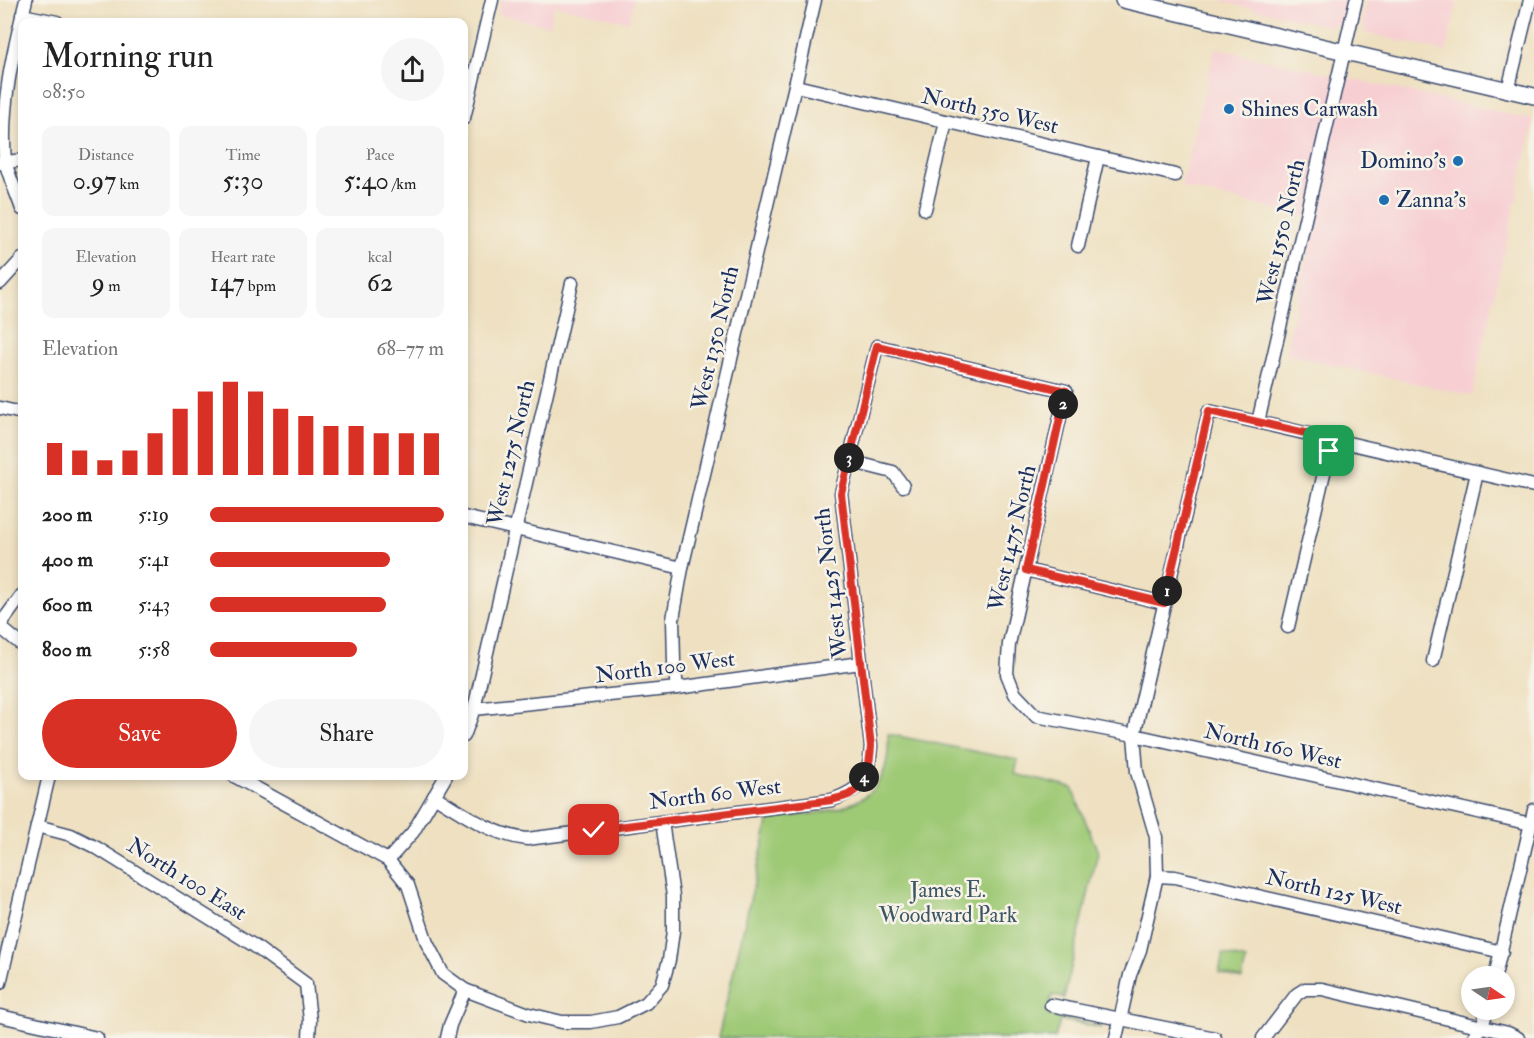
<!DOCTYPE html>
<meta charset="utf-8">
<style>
body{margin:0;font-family:"IM FELL Double Pica",serif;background:#f6f6f6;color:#222;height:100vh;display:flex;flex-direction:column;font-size:22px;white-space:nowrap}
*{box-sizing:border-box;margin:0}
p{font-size:20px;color:#767676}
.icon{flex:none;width:33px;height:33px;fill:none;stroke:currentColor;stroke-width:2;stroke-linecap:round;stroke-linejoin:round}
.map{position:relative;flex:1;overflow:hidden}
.panel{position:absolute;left:18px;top:18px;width:450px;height:762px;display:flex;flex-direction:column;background:#fff;border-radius:12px;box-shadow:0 3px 9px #0003}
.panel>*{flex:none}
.needle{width:39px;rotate:103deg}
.fabs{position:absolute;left:1461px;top:966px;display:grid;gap:12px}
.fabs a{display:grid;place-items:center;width:54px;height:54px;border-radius:50%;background:#fff;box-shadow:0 3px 9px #0003;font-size:30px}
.pin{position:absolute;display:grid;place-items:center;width:51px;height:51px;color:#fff;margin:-26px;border-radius:12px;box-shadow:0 3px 9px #0006}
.km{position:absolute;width:30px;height:30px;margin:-15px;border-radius:50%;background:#222;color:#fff;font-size:16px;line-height:30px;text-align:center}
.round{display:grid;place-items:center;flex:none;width:63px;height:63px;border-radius:32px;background:#f6f6f6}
.overview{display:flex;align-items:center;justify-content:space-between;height:102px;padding:0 24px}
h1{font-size:33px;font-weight:600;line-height:45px}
.stats{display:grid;grid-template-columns:repeat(3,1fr);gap:9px;height:102px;padding:6px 24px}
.stats div{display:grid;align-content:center;border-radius:12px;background:#f6f6f6;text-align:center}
.stats b{font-size:26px;font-weight:600}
.stats small{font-size:16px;font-weight:400}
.stats p{font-size:16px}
.chart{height:168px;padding:12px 24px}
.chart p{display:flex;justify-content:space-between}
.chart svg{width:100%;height:108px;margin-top:6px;stroke:#d93025;stroke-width:6}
.action{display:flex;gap:12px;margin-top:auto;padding:12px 24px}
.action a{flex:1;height:69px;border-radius:36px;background:#d93025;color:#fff;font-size:24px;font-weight:600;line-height:69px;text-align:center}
.action a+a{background:#f6f6f6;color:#222}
ul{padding:0 24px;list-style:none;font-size:20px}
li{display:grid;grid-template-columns:96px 72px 1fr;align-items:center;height:45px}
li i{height:15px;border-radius:8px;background:#d93025}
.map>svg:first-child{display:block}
.built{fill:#f7cfd3}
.green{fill:#9ec975;stroke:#5c7c6a;stroke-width:1.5}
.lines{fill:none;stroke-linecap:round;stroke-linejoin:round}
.minor-casing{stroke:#3b4a6d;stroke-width:15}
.major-casing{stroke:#3b4a6d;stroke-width:18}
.minor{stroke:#fff;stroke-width:12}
.major{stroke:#fff;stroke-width:15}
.route-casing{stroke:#fff;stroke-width:12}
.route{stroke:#d93025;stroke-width:8}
.poi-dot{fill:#1f6fb2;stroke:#f7f3e8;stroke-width:2}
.labels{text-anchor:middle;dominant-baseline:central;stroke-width:5;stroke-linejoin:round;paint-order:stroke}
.poi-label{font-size:22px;fill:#1b2f5e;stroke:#f7f3e8;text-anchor:start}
.street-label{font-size:22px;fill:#1b2f5e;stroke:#f7f3e8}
.park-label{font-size:22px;fill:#3c5664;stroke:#f7f3e8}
</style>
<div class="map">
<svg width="1534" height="1038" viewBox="0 0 1534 1038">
<rect width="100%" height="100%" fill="#f7f3e8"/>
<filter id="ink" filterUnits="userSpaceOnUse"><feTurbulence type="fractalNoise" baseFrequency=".0167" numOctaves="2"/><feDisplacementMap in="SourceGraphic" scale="12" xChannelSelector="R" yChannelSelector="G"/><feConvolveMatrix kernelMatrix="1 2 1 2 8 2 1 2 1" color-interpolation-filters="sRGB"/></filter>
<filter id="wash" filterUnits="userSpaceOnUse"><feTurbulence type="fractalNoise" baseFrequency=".008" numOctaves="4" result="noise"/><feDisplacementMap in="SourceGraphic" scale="24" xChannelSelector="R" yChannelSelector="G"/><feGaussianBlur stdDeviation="1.35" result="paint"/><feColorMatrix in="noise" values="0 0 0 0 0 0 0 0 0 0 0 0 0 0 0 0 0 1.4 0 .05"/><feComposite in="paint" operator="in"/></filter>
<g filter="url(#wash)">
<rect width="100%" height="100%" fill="#eee0c0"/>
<g class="built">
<path d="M 501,0 L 634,0 L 629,22 L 554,5 L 549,26 L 498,14 Z"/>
<path d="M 1224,0 L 1346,0 L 1341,22 L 1331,27 L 1224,2 Z"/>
<path d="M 1366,0 L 1458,0 L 1445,54 L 1442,51 L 1366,33 L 1362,24 Z"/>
<path d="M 1215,48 L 1534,120 L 1472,396 L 1285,354 L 1315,219 L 1181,187 Z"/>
</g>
<g class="green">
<path d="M 888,734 L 1018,760 L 1015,774 L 1072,788 L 1098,852 L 1064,998 L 1052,995 L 1047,1015 L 1100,1026 L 1102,1027 L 1101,1028 L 1060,1020 L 1055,1038 L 718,1038 L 769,819 C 828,811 894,813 888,734 Z"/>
<path d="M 1223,954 L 1246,960 L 1242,979 L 1219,973 Z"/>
</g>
</g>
<g filter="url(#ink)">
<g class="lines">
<g class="minor-casing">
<g id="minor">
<path d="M 22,15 L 57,22"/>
<path d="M 796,86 L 1175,175"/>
<path d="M 1508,90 L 1530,0"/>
<path d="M 464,118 L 492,0"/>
<path d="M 0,163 L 22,160"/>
<path d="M 22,209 C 17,194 9,177 5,161 C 0,107 13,52 26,0"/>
<path d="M 925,209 L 946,122"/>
<path d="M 1078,246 L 1098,157"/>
<path d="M 0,283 L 22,259"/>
<path d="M 0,408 L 22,413"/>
<path d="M 1258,422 L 1356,0"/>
<path d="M 849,461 L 893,472 L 903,486"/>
<path d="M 464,517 L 682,568"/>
<path d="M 1026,570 L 1164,603"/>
<path d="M 0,625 L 22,595"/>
<path d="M 0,627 L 22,645"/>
<path d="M 1288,627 L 1332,439"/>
<path d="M 1433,661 L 1477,473"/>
<path d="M 677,688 L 674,662 L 673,619 L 682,568 L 815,0"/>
<path d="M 474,709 L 677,688 L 861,663"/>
<path d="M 464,736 L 474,709 L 572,283"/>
<path d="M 234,776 L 388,860 L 408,885 L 427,943 L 443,974 L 465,990 L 529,1014 L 562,1022 L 591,1022 L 618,1017 L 646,1003 L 662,985 L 669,960 L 673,931 L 673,896 L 662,822"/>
<path d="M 434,796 C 464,814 492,835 527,839 L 832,800 C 863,789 869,779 871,746 L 841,493 L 877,346 L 1066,391 L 1009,644 L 1007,674 L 1015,694 L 1036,716 L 1134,735 L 1531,824"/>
<path d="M 37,826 L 71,835 L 97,848 L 253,945 L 306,984 L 310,1020 L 309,1038"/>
<path d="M 388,860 L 413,832 L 446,776"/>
<path d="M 1157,876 L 1175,877 L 1502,952"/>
<path d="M 1495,976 L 1534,810"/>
<path d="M 0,983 L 49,776"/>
<path d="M 1051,1005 L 1215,1038"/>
<path d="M 0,1016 L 97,1038"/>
<path d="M 447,1038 L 450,1025 L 465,990"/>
<path d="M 1116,1038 L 1130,975 L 1140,950 L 1157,876 L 1156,837 L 1137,772 L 1134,735 L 1209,411 L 1534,486"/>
<path d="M 1263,1038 L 1297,994 L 1305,989 L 1322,989 L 1508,1033 L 1518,1038"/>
<path d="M 1473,1038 L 1482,1027 L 1487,1010"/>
</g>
</g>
<g class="major-casing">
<path id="major" d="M 1123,0 L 1534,96"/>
</g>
<use href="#minor" class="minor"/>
<use href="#major" class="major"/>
</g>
</g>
<g class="lines" filter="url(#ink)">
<g class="route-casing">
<path id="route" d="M 594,830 L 832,800 C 838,798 845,797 850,794 C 867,784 870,763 871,746 L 841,493 L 877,346 L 1066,391 L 1026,570 L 1164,603 L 1209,411 L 1332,439 L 1329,451"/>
</g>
<use href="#route" class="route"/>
</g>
<g class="poi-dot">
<circle cx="1229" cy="109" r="6"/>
<circle cx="1458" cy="161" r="6"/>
<circle cx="1384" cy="200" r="6"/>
</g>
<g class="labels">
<g class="poi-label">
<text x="1241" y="109">Shines Carwash</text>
<text x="1446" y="161" text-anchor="end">Domino's</text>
<text x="1396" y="200">Zanna's</text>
</g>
<g class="street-label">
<text transform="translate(990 111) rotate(13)">North 350 West</text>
<text transform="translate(1281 232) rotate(-77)">West 1550 North</text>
<text transform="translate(715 338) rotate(-77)">West 1350 North</text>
<text transform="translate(511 453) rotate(-77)">West 1275 North</text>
<text transform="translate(1012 538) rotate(-77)">West 1475 North</text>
<text transform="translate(831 583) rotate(-97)">West 1425 North</text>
<text transform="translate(665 667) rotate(-7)">North 100 West</text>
<text transform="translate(1273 746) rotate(13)">North 160 West</text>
<text transform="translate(715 794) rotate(-7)">North 60 West</text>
<text transform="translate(187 879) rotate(32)">North 100 East</text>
<text transform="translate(1334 892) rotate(13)">North 125 West</text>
</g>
<g class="park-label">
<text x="948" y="890">James E.<tspan x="948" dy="25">Woodward Park</tspan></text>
</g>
</g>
</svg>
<div class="fabs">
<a><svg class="needle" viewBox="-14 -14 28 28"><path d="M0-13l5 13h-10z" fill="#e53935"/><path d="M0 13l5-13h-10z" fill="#767676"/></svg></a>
</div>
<div class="pin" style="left:1329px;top:451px;background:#1e9e55"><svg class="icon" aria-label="arrive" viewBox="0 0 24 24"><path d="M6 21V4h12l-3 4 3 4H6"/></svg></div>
<div class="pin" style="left:594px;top:830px;background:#d93025"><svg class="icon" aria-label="check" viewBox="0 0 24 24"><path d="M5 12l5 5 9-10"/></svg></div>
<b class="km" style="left:1167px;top:591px">1</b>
<b class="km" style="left:1063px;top:404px">2</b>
<b class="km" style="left:849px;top:458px">3</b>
<b class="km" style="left:864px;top:777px">4</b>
<section class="panel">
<div class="overview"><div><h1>Morning run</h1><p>08:50</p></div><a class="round"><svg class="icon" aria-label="share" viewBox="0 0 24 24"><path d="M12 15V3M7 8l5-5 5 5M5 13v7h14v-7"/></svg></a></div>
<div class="stats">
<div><p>Distance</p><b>0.97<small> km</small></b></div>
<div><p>Time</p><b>5:30</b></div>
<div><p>Pace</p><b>5:40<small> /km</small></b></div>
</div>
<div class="stats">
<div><p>Elevation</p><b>9<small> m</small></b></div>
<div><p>Heart rate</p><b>147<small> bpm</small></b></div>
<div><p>kcal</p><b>62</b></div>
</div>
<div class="chart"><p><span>Elevation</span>68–77 m</p>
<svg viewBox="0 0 160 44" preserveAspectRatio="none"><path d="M5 44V31M15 44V34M25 44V38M35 44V34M45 44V27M55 44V17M65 44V10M75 44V6M85 44V10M95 44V17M105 44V20M115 44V24M125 44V24M135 44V27M145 44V27M155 44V27"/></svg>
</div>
<ul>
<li><b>200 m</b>5:19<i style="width:100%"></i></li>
<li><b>400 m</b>5:41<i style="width:77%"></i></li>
<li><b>600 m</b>5:43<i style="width:75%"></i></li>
<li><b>800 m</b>5:58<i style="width:63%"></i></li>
</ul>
<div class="action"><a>Save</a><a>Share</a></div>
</section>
</div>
